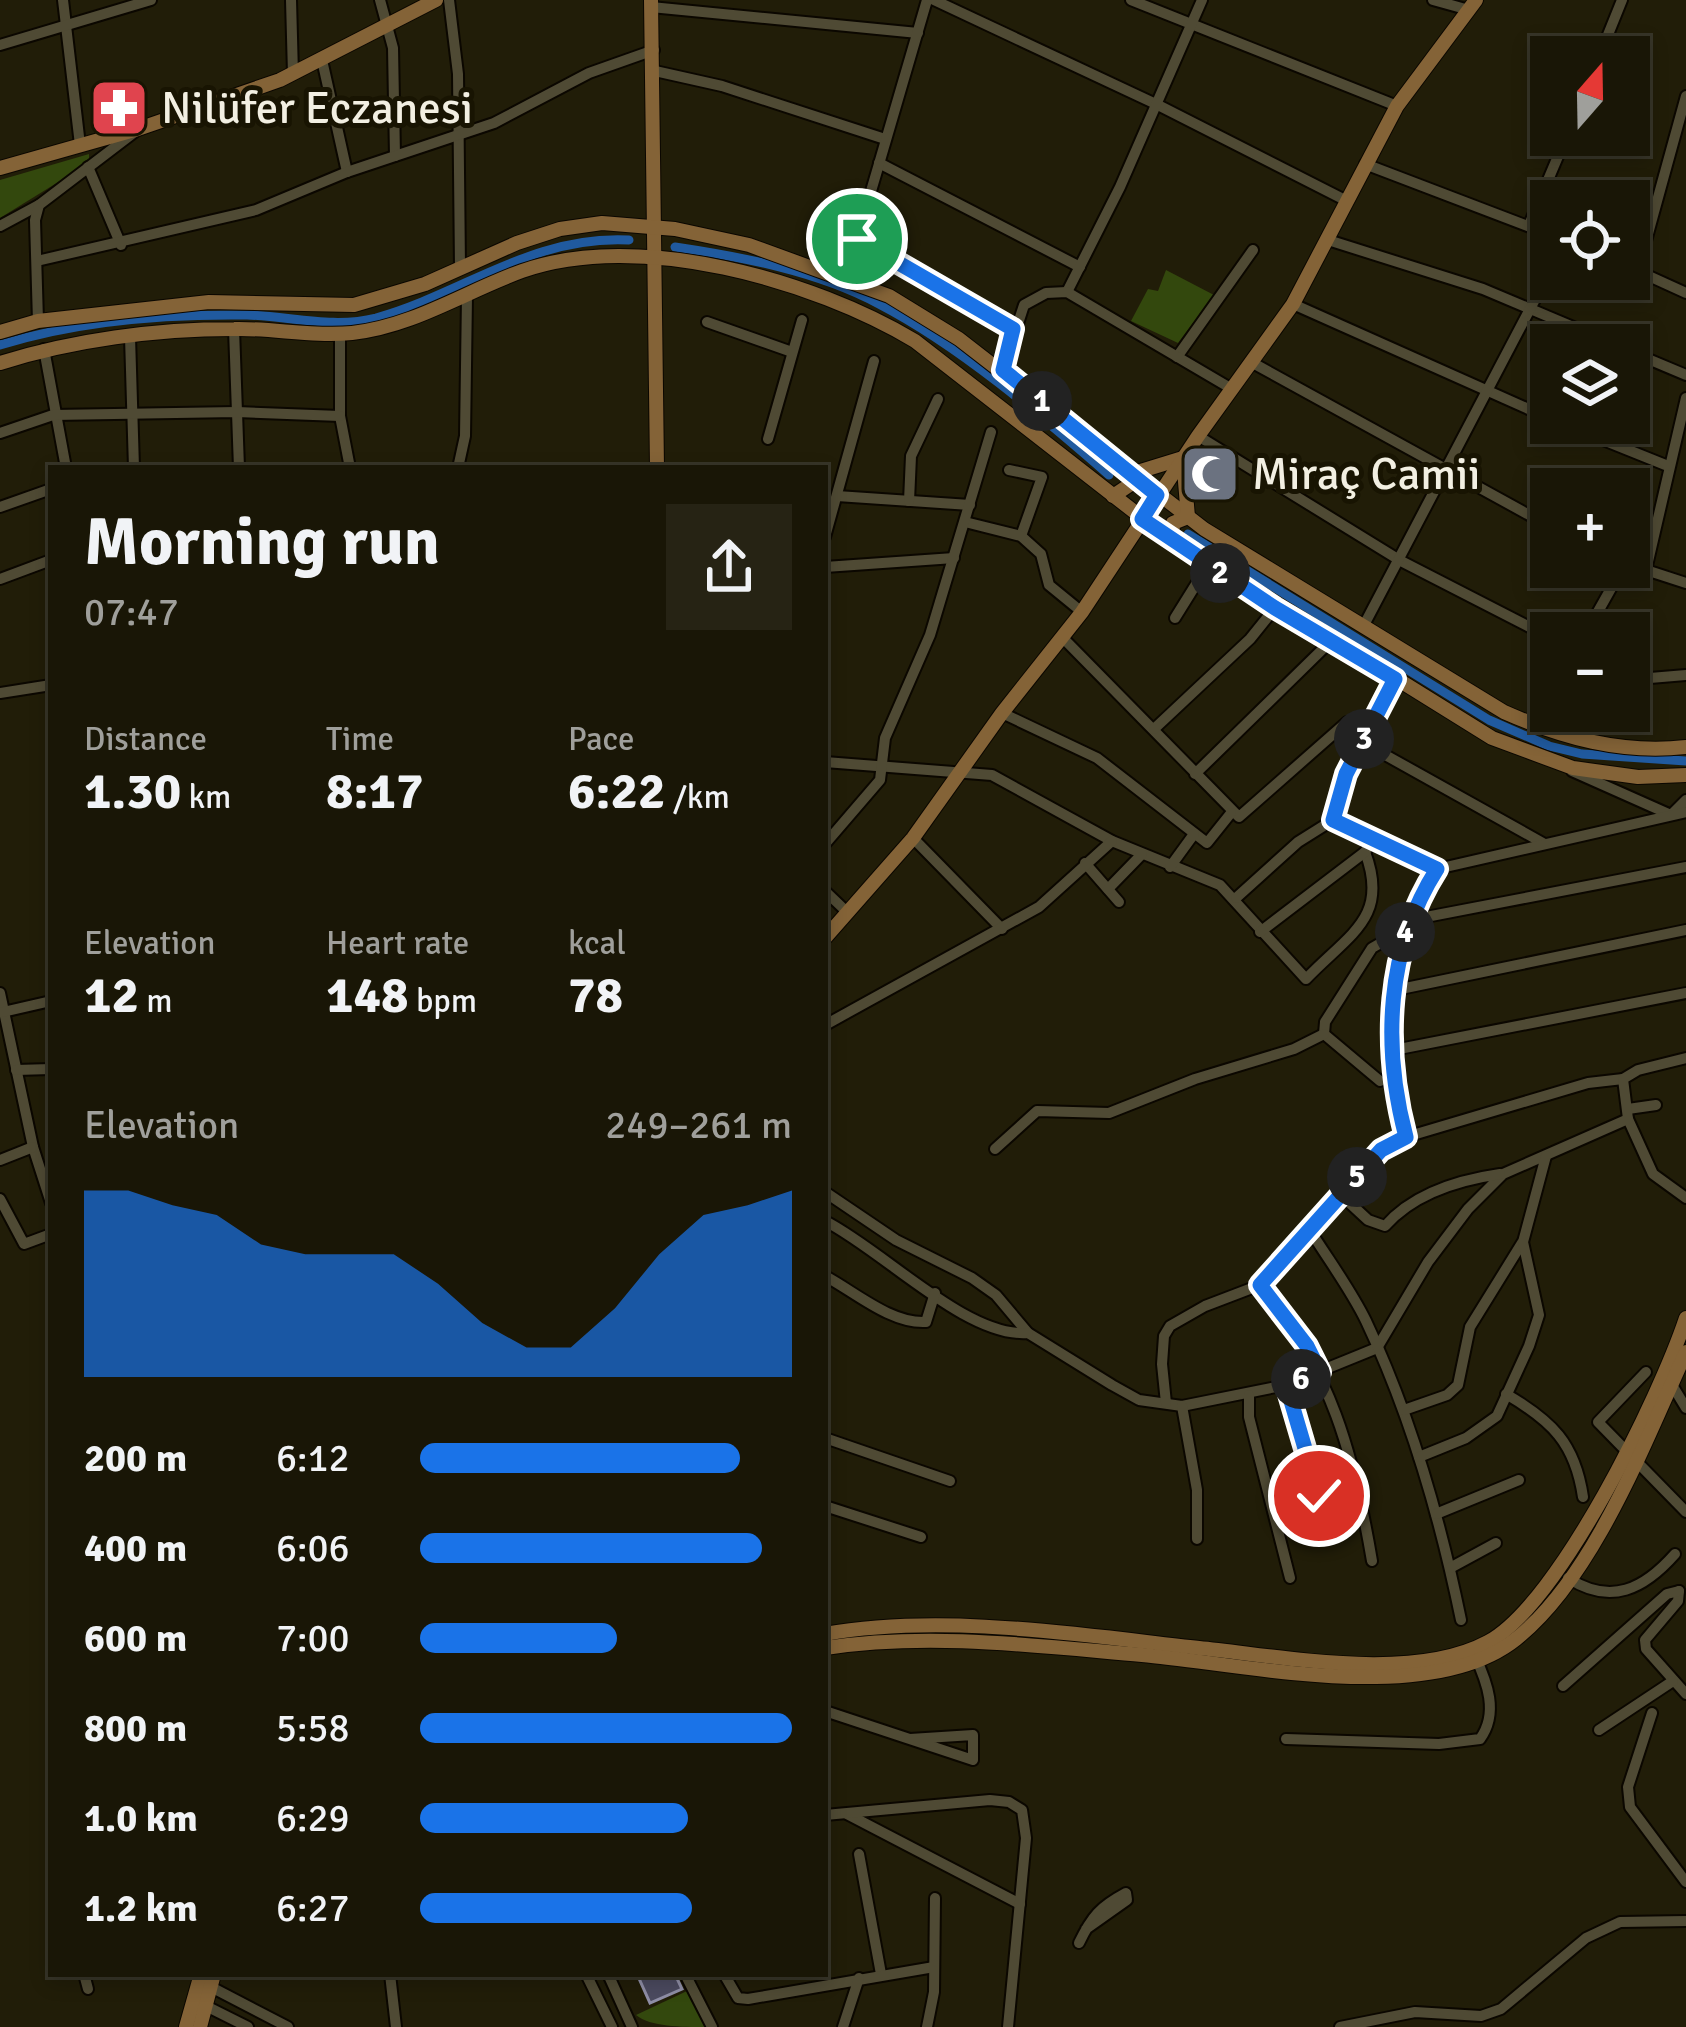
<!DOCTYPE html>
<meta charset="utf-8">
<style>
body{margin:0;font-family:Signika,sans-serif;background:#262314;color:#f1f3f6;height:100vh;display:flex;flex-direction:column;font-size:45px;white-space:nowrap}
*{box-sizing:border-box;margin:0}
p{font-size:39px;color:#9f9f9b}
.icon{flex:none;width:66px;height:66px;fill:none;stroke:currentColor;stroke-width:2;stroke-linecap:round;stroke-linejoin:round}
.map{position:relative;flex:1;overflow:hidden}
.details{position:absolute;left:48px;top:465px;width:780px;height:1512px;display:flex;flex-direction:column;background:#191606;border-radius:0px;box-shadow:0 6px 18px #0003,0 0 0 3px #373528}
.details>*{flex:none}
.needle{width:78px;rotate:20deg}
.fabs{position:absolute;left:1530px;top:36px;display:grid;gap:24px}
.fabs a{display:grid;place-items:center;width:120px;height:120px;border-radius:0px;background:#191606;box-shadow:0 6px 18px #0003,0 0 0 3px #373528;font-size:60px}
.pin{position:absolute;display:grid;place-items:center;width:102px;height:102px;color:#fff;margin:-51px;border:6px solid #fff;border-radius:50%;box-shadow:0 3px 12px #0007}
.km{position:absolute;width:60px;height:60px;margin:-30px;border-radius:50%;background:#222;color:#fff;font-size:33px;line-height:60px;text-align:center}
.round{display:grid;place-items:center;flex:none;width:126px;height:126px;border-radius:0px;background:#262314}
.overview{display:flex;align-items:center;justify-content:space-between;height:204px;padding:0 36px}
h1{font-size:66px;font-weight:800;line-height:90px}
.stats{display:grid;grid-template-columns:repeat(3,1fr);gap:18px;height:204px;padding:12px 36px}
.stats div{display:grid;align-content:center}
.stats b{font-size:51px;font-weight:800}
.stats small{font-size:33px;font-weight:400}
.stats p{font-size:33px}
.chart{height:336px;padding:24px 36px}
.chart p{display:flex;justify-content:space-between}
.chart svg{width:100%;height:216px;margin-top:12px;fill:#1a73e8;opacity:.7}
ul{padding:0 36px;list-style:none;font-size:39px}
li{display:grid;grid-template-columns:192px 144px 1fr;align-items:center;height:90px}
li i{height:30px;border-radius:15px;background:#1a73e8}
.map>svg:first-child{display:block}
.green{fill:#33480d}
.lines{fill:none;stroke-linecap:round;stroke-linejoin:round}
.canal{stroke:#205a9f;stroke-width:9}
.building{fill:#4b4a5f;stroke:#8f8ea6;stroke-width:3}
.minor-casing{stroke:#0b0700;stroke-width:14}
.major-casing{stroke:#0b0700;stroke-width:16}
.minor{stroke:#4f4a34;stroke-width:10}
.major{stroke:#846337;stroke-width:14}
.route-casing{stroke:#fff;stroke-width:24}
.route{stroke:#1a73e8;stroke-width:15}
.labels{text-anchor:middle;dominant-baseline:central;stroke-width:10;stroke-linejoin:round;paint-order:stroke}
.poi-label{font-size:45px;fill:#f2efe2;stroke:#181402;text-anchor:start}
</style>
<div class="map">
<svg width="1686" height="2027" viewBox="0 0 1686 2027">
<rect width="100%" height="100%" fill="#211d08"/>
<g class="green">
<path d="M 89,154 L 89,163 L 0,218 L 0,180 Z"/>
<path d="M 1166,270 L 1214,295 L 1178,343 L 1131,321 L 1148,289 L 1158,291 Z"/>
<path d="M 687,1991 L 705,2027 C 682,2027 650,2027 636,2015 Z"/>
</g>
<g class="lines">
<g class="canal">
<path d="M 675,247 C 742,257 818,271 879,304 C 960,346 1040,415 1109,475"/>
<path d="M 0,345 C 76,321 168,314 247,315 C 290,316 333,329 376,318 C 465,293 532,235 629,240"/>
<path d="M 1188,534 L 1489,720 L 1549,746 L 1582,754 L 1686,761"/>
</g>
</g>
<path class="building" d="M 637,1974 L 675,1974 L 682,1989 L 650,2003 Z"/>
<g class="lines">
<g class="minor-casing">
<g id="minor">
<path d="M 63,0 L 80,145"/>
<path d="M 291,0 L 293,74"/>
<path d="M 380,0 L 393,48 L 395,156"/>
<path d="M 449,0 L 458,74 L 460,268"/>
<path d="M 934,0 L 1158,105 L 1347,201"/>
<path d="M 1131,0 L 1397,106"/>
<path d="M 1433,0 L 1469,10"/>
<path d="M 651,7 L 918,33"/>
<path d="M 0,45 L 151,0"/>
<path d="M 1599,57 L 1622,0"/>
<path d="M 322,60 L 347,172"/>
<path d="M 655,71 L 722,86 L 885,139"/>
<path d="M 879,163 L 1080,267"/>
<path d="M 1365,164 L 1551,235"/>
<path d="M 88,167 L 121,245"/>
<path d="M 1529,225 L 1567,135"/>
<path d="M 0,226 L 39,205"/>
<path d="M 857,239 L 1013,329"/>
<path d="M 1328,240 L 1483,289 L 1616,345"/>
<path d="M 37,261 L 256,210 L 347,172 L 494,123 L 589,73 L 654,50"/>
<path d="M 1629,267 L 1686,293"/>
<path d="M 1638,270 L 1686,96"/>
<path d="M 832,272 L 857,239 L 927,0"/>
<path d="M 1067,292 L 1120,187 L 1202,0"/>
<path d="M 1293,304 L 1551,419"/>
<path d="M 38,321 L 35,220 L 39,205 L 136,131"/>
<path d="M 707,322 L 792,352"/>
<path d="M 234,329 L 239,468"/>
<path d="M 340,334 L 340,416 L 350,468"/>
<path d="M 130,337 L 134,468"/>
<path d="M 44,349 L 66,468"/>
<path d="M 1629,351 L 1686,375"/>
<path d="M 1177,357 L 1253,250"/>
<path d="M 1251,362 L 1551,527"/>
<path d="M 1003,370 L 1024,305 L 1046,293 L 1067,292 L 1232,389"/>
<path d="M 1686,398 L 1646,570 L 1686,583"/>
<path d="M 1561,423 L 1668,466"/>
<path d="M 0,433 L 53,415 L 237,412 L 340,416"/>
<path d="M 1198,436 L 1401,561 L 1551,638"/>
<path d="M 768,439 L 802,320"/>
<path d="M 458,468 L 465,436 L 467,296"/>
<path d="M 1009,470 L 1042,477 L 1021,536"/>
<path d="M 837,496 L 970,505"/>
<path d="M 909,501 L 911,456 L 938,399"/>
<path d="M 0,507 L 51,489"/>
<path d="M 965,522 L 1021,536 L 1041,554 L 1049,585 L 1082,612"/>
<path d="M 825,537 L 874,361"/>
<path d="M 825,567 L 954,558"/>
<path d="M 0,579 L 51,560"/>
<path d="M 1175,618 L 1208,565"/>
<path d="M 1363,627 L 1551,269"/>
<path d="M 1586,633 L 1623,567"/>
<path d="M 1062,637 L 1239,817 L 1347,722"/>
<path d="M 1629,673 L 1650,678 L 1686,675"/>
<path d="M 0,693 L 51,685"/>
<path d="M 1002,713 L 1097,758 L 1207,843 L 1231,813"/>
<path d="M 1154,729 L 1250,639 L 1275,608"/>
<path d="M 1362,742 L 1543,843"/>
<path d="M 825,762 L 992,775 L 1112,841 L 1220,885 L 1306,979 C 1349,934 1390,918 1365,852"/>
<path d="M 1572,771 L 1671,815 L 1686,800"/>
<path d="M 1195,774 L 1331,641"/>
<path d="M 913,838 L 1002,929"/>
<path d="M 1373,840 L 1333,820 L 1335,803 L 1395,679"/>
<path d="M 825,844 L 880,780 L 885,738 L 930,635 L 991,432"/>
<path d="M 1085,863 L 1119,902"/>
<path d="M 1170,867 L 1194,834"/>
<path d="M 1108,889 L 1142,854"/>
<path d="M 825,891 L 847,912"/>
<path d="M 1236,898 L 1298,842 L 1333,820"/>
<path d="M 1260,932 L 1365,852 L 1373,840 L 1437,869"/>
<path d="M 1391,991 L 1407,926 L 1437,869 L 1686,812"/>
<path d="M 0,993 L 33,1147 L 51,1203"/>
<path d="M 3,1012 L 51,1001"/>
<path d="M 825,1025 L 1039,907 L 1112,841"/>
<path d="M 1394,1050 L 1686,993"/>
<path d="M 16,1070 L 51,1069"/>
<path d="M 1380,1081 L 1324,1034 L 1325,1022 L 1372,948 L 1426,917 L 1686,867"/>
<path d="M 1628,1109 L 1656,1105"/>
<path d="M 1628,1119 L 1653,1174 L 1686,1198"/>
<path d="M 1406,1137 L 1588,1083 L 1623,1079"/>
<path d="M 995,1149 L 1037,1111 L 1109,1113 L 1195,1079 L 1294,1049 L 1324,1034"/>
<path d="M 0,1160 L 33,1147"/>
<path d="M 825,1192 L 896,1240 L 972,1278 L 996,1295 L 1028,1333 L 1112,1385 L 1139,1400 L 1182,1406 L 1286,1385 L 1377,1348 L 1428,1262 L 1468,1209 L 1503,1174 L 1628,1119 L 1623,1079 L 1638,1070 L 1686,1058"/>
<path d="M 1341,1195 L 1368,1220 L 1385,1226 C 1414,1193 1458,1180 1500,1174"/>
<path d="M 0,1199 L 24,1244 L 51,1234"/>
<path d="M 825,1221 C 884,1251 967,1338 1028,1333"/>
<path d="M 1308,1227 C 1327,1258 1350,1288 1366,1321 C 1411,1416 1440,1518 1461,1620"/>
<path d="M 825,1276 C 855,1292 891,1324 926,1322 L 935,1293"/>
<path d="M 1260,1285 C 1331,1369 1354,1455 1372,1561"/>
<path d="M 1646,1372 L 1598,1422 L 1686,1512"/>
<path d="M 1669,1380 L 1686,1408"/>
<path d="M 1286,1385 L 1319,1496"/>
<path d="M 1506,1394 C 1552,1421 1575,1443 1583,1497"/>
<path d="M 1249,1395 L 1249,1417 L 1290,1578"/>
<path d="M 1166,1403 L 1162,1364 L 1164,1336 L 1170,1326 L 1205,1306 L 1260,1285 L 1381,1150 L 1406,1137 L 1391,991 L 1686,930"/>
<path d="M 1182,1406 L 1197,1490 L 1197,1539"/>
<path d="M 1404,1410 L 1447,1395 L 1458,1385 L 1470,1327 L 1522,1243"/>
<path d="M 825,1438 L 950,1481"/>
<path d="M 1419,1457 L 1466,1438 L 1497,1416 L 1529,1346 L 1539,1315 L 1523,1242 L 1546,1156"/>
<path d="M 825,1506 L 921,1537"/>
<path d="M 1436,1514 L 1519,1480"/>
<path d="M 1450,1568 L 1496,1543"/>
<path d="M 1568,1578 C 1611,1606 1644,1589 1675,1554"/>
<path d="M 1679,1591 L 1678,1601 L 1645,1640 L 1646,1649 L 1686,1694"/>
<path d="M 1563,1686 L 1667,1594 L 1679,1591"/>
<path d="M 825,1711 L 973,1760 L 973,1735 L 910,1739"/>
<path d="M 1652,1713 L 1628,1787 L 1630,1807 L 1686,1882"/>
<path d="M 1599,1730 L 1673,1681"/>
<path d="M 1286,1739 L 1439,1744 L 1480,1739 C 1499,1713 1487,1682 1475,1656"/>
<path d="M 847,1814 L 1020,1904"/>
<path d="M 825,1815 L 990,1800 L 1009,1802 L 1022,1810 L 1026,1838 L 1008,2027"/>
<path d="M 859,1854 L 881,1974"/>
<path d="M 1079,1943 C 1092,1916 1100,1907 1126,1893 L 1127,1900 L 1086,1929"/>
<path d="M 84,1974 L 88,1989"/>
<path d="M 390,1974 L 396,2027"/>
<path d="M 586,1974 L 612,2027"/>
<path d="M 608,1974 L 632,2027"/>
<path d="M 685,1974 L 712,2027"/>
<path d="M 724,1974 L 738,1998 L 748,1999 L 934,1967"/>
<path d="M 211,1987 L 288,2027"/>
<path d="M 206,2006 L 248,2027"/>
<path d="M 843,2027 L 859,1978"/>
<path d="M 927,2027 L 934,1992 L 935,1898"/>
<path d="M 1340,2027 L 1415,2012 L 1481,2016 L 1501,2009 L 1586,1938 L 1620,1922 L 1686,1921"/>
</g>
</g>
<g class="major-casing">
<g id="major">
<path d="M 651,0 L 657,468"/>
<path d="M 0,168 L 138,129 L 280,80 L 436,0"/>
<path d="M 0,332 L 38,321 L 209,302 L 354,305 L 425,284 L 517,243 L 560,229 L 602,223 L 675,229 L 749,245 L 889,296 L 959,339 L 1204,529 L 1504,712 C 1563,738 1621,754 1686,747"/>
<path d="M 0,363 C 73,340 156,329 234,329 C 273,328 313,337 352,333 C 414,326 464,292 522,271 C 639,230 813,280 915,341 L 1159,531 L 1492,738 L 1573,768 L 1638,777 L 1686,775"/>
<path d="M 1113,496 L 1131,484 L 1131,474 L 1183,458 L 1188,517 L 1173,523 L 1172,540"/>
<path d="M 825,938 L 913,838 L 1002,713 L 1082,612 L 1198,436 L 1293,304 L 1397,106 L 1476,0"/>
<path d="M 825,1634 C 943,1613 1081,1635 1199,1648 C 1281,1656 1412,1683 1488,1642 C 1560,1603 1660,1396 1686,1318"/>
<path d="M 825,1648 C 929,1632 1038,1646 1142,1655 C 1245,1664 1430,1708 1516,1639 C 1594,1577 1645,1441 1686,1352"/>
<path d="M 186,2027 L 201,1974"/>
<path d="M 200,2027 L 214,1974"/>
</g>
</g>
<use href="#minor" class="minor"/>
<use href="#major" class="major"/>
</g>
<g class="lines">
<g class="route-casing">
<path id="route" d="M 857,239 L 1013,329 L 1003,370 L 1157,495 L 1142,519 L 1275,608 L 1395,679 L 1346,774 L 1333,820 L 1437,869 C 1386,949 1382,1046 1406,1137 L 1381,1150 L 1260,1285 L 1307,1346 L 1320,1372 L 1286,1384 L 1319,1496"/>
</g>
<use href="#route" class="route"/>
</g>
<defs>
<g id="pharmacy-square" transform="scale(3)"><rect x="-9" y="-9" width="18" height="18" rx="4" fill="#e0444e" stroke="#181402"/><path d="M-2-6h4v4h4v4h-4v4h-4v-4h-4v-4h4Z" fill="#fff"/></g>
<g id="mosque-square" transform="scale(3)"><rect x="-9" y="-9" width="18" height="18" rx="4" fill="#6b7280" stroke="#181402"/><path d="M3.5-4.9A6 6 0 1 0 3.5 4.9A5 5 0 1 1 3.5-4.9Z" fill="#fff"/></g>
</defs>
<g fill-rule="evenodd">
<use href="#pharmacy-square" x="119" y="108"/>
<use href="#mosque-square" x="1210" y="474"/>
</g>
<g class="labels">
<g class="poi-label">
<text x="161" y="108">Nilüfer Eczanesi</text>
<text x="1252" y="474">Miraç Camii</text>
</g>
</g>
</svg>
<div class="fabs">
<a><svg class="needle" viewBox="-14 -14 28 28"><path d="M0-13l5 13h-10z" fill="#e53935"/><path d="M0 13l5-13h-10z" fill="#9f9f9b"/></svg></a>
<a><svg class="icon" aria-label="locate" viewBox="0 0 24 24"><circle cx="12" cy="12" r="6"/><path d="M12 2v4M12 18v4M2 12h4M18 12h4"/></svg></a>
<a><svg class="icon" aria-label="layers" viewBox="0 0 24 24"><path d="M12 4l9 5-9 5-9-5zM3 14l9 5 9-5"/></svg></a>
<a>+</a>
<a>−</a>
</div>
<div class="pin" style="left:857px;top:239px;background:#1e9e55"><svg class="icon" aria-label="arrive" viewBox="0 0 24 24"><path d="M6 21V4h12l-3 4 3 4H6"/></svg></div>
<div class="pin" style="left:1319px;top:1496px;background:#d93025"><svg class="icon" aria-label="check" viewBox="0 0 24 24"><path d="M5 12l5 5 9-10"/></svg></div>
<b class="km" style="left:1042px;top:401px">1</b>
<b class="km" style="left:1220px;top:573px">2</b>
<b class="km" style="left:1364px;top:739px">3</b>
<b class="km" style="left:1405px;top:932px">4</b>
<b class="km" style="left:1357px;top:1177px">5</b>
<b class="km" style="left:1301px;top:1379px">6</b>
<section class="details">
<div class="overview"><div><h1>Morning run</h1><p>07:47</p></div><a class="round"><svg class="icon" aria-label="share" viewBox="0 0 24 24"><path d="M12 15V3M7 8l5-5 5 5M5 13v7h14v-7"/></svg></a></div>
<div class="stats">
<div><p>Distance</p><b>1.30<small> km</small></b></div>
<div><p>Time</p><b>8:17</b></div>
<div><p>Pace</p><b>6:22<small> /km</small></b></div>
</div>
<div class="stats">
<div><p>Elevation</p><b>12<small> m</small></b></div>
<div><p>Heart rate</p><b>148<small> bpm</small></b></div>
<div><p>kcal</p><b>78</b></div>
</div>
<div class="chart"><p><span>Elevation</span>249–261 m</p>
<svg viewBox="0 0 160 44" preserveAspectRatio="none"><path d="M0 44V6L10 6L20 9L30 11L40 17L50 19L60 19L70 19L80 25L90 33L100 38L110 38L120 30L130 19L140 11L150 9L160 6V44z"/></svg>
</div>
<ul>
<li><b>200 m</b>6:12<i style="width:86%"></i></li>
<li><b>400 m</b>6:06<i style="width:92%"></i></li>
<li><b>600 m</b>7:00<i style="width:53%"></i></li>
<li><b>800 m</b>5:58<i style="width:100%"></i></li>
<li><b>1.0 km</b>6:29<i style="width:72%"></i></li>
<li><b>1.2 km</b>6:27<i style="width:73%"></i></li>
</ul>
</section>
</div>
